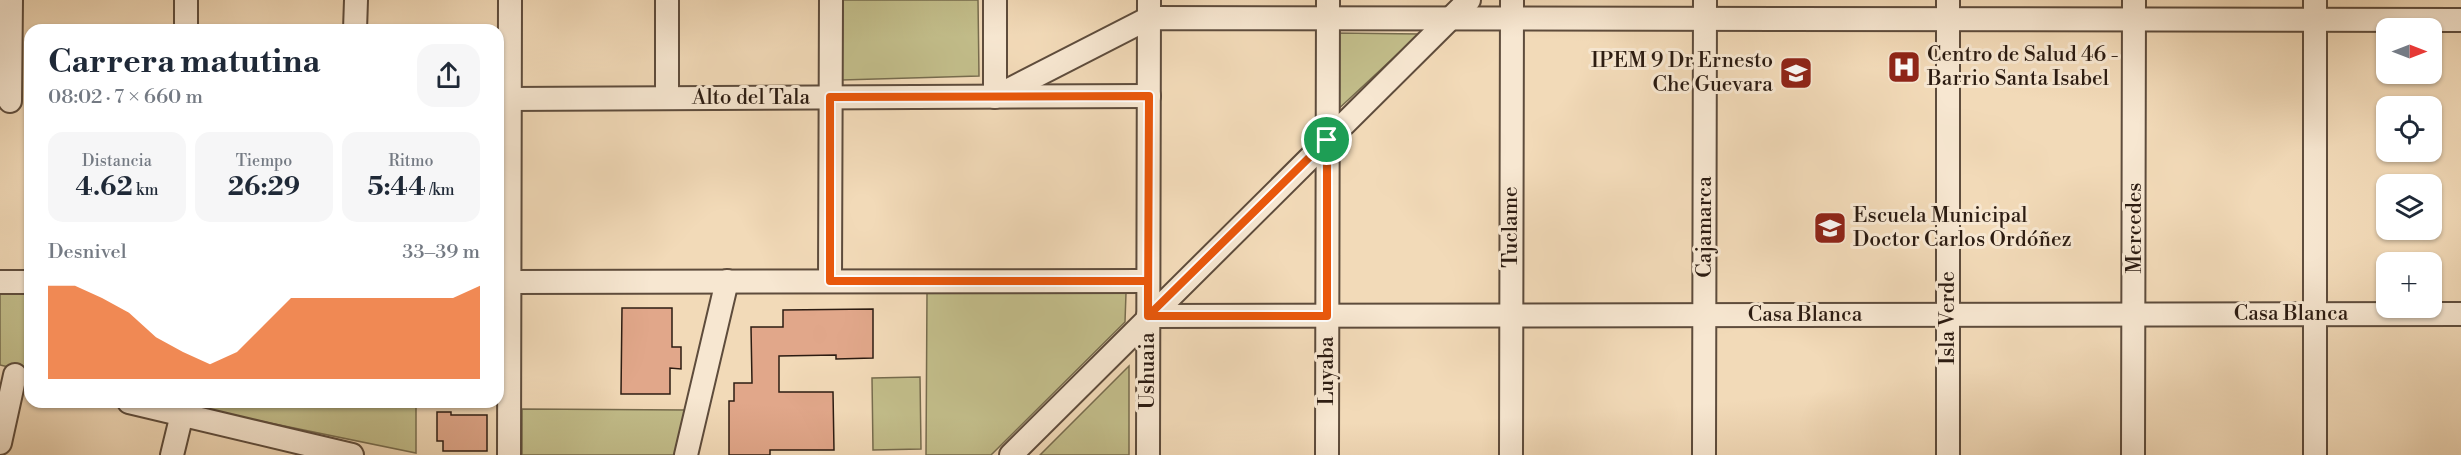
<!DOCTYPE html>
<html lang="es">
<meta charset="utf-8">
<style>
body{margin:0;font-family:"Libre Bodoni",serif;background:#f6f6f7;color:#1f2937;height:100vh;display:flex;flex-direction:column;font-size:22px;white-space:nowrap}
*{box-sizing:border-box;margin:0}
p{font-size:20px;color:#747a83}
.icon{flex:none;width:33px;height:33px;fill:none;stroke:currentColor;stroke-width:2;stroke-linecap:round;stroke-linejoin:round}
.map{position:relative;flex:1;overflow:hidden}
.drawer{position:absolute;left:24px;top:24px;width:480px;height:384px;display:flex;flex-direction:column;background:#fff;border-radius:18px;box-shadow:0 2px 4px #0004}
.drawer>*{flex:none}
.needle{width:39px;rotate:90deg}
.buttons{position:absolute;left:2376px;top:18px;display:grid;gap:12px}
.buttons a{display:grid;place-items:center;width:66px;height:66px;border-radius:12px;background:#fff;box-shadow:0 2px 4px #0004;font-size:30px}
.pin{position:absolute;display:grid;place-items:center;width:51px;height:51px;color:#fff;margin:-26px;border:3px solid #fff;border-radius:50%;box-shadow:0 2px 6px #0007}
.round{display:grid;place-items:center;flex:none;width:63px;height:63px;border-radius:18px;background:#f6f6f7}
.summary{display:flex;align-items:center;justify-content:space-between;height:102px;padding:0 24px}
h1{font-size:33px;font-weight:700;line-height:45px}
.figures{display:grid;grid-template-columns:repeat(3,1fr);gap:9px;height:102px;padding:6px 24px}
.figures div{display:grid;align-content:center;border-radius:15px;background:#f6f6f7;text-align:center}
.figures b{font-size:26px;font-weight:700}
.figures small{font-size:16px;font-weight:400}
.figures p{font-size:16px}
.chart{height:168px;padding:12px 24px}
.chart p{display:flex;justify-content:space-between}
.chart svg{width:100%;height:108px;margin-top:6px;fill:#ea580c;opacity:.7}
.map>svg:first-child{display:block}
.green{fill:#c2bd8a;stroke:#776c4e;stroke-width:1.5}
.building{fill:#e1a78a;stroke:#2c1c12;stroke-width:1.5}
.lines{fill:none;stroke-linecap:round;stroke-linejoin:round}
.minor-casing{stroke:#5e4c3c;stroke-width:26}
.minor{stroke:#f7e7d1;stroke-width:22}
.route-casing{stroke:#fff;stroke-width:12}
.route{stroke:#ea580c;stroke-width:8}
.labels{text-anchor:middle;dominant-baseline:central;stroke-width:6;stroke-linejoin:round;paint-order:stroke}
.poi-label{font-size:21px;fill:#2c1c12;stroke:#f7e7d1;text-anchor:start}
.street-label{font-size:21px;fill:#2c1c12;stroke:#f7e7d1}
</style>
<div class="map">
<svg width="2461" height="455" viewBox="0 0 2461 455">
<rect width="100%" height="100%" fill="#f2dab8"/>
<filter id="stains"><feTurbulence type="fractalNoise" baseFrequency=".00333" numOctaves="4"/><feColorMatrix values="0 0 0 0 .2 0 0 0 0 .09 0 0 0 0 .02 0 0 0 .5 -.17"/></filter>
<radialGradient id="worn" r=".72"><stop offset=".6" stop-color="#630" stop-opacity="0"/><stop offset="1" stop-color="#630" stop-opacity=".3"/></radialGradient>
<g class="green">
<path d="M 843,0 L 978,0 L 979,76 L 842,80 Z"/>
<path d="M 1336,33 L 1419,34 L 1333,114 Z"/>
<path d="M 0,291 L 30,291 L 30,372 L 0,365 Z"/>
<path d="M 927,293 L 1126,293 L 1125,322 L 991,455 L 926,455 Z"/>
<path d="M 1129,366 L 1129,455 L 1040,455 Z"/>
<path d="M 920,377 L 921,449 L 873,450 L 872,378 Z"/>
<path d="M 194,402 L 416,402 L 416,453 L 196,408 Z"/>
<path d="M 522,409 L 688,410 L 678,455 L 522,455 Z"/>
</g>
<g class="building">
<path d="M 622,308 L 672,308 L 672,347 L 681,347 L 681,369 L 670,368 L 670,394 L 621,394 Z"/>
<path d="M 873,309 L 873,358 L 836,359 L 836,355 L 779,356 L 779,392 L 833,392 L 834,450 L 770,450 L 770,455 L 729,455 L 729,401 L 734,401 L 734,383 L 752,383 L 751,327 L 783,327 L 783,310 Z"/>
<path d="M 437,412 L 451,412 L 451,415 L 487,415 L 487,451 L 443,451 L 443,441 L 437,441 Z"/>
</g>
<g class="lines">
<g class="minor-casing">
<g id="minor">
<path d="M 995,0 L 995,97 L 1149,18 L 2461,20"/>
<path d="M 1948,0 L 1948,455"/>
<path d="M 186,30 L 186,0"/>
<path d="M 355,30 L 356,0"/>
<path d="M 667,98 L 667,0"/>
<path d="M 498,99 L 1149,96"/>
<path d="M 10,101 L 11,0"/>
<path d="M 830,281 L 831,0"/>
<path d="M 0,282 L 30,282"/>
<path d="M 498,282 L 1148,281"/>
<path d="M 1148,316 L 2461,314"/>
<path d="M 129,402 L 352,455"/>
<path d="M 0,443 L 15,375"/>
<path d="M 172,455 L 182,414 L 182,402"/>
<path d="M 509,455 L 510,0"/>
<path d="M 686,455 L 727,281"/>
<path d="M 1011,455 L 1469,0"/>
<path d="M 1148,455 L 1149,0"/>
<path d="M 1327,455 L 1328,0"/>
<path d="M 1511,455 L 1512,0"/>
<path d="M 1704,455 L 1705,0"/>
<path d="M 2133,455 L 2134,0"/>
<path d="M 2315,455 L 2315,0"/>
</g>
</g>
<use href="#minor" class="minor"/>
</g>
<g class="lines">
<g class="route-casing">
<path id="route" d="M 1327,140 L 1148,316 L 1148,281 L 830,281 L 830,97 L 1149,96 L 1148,316 L 1327,316 L 1327,140"/>
</g>
<use href="#route" class="route"/>
</g>
<defs>
<g id="hospital-square" transform="scale(1.725)"><rect x="-9" y="-9" width="18" height="18" rx="4" fill="#8f2418" stroke="#f7e7d1"/><path d="M-5-5h3v3.5h4V-5h3V5h-3V1.5h-4V5h-3Z" fill="#fff"/></g>
<g id="school-square" transform="scale(1.725)"><rect x="-9" y="-9" width="18" height="18" rx="4" fill="#8f2418" stroke="#f7e7d1"/><path d="M0-5L7-2L0 1L-7-2ZM-4 1L0 2.5L4 1V4Q0 6-4 4Z" fill="#fff"/></g>
</defs>
<g fill-rule="evenodd">
<use href="#hospital-square" x="1904" y="67"/>
<use href="#school-square" x="1796" y="73"/>
<use href="#school-square" x="1830" y="228"/>
</g>
<g class="labels">
<g class="poi-label">
<text x="1927" y="55">Centro de Salud 46 -<tspan x="1927" dy="24">Barrio Santa Isabel</tspan></text>
<text x="1773" y="61" text-anchor="end">IPEM 9 Dr Ernesto<tspan x="1773" dy="24">Che Guevara</tspan></text>
<text x="1853" y="216">Escuela Municipal<tspan x="1853" dy="24">Doctor Carlos Ordóñez</tspan></text>
</g>
<g class="street-label">
<text x="751" y="98">Alto del Tala</text>
<text transform="translate(1511 227) rotate(-90)">Tuclame</text>
<text transform="translate(1705 227) rotate(-90)">Cajamarca</text>
<text transform="translate(2135 228) rotate(-90)">Mercedes</text>
<text x="2291" y="314">Casa Blanca</text>
<text x="1805" y="315">Casa Blanca</text>
<text transform="translate(1948 318) rotate(-90)">Isla Verde</text>
<text transform="translate(1148 371) rotate(-90)">Ushuaia</text>
<text transform="translate(1327 371) rotate(-90)">Luyaba</text>
</g>
</g>
<rect width="100%" height="100%" filter="url(#stains)"/>
<rect width="100%" height="100%" fill="url(#worn)"/>
</svg>
<div class="buttons">
<a><svg class="needle" viewBox="-14 -14 28 28"><path d="M0-13l5 13h-10z" fill="#e53935"/><path d="M0 13l5-13h-10z" fill="#747a83"/></svg></a>
<a><svg class="icon" aria-label="locate" viewBox="0 0 24 24"><circle cx="12" cy="12" r="6"/><path d="M12 2v4M12 18v4M2 12h4M18 12h4"/></svg></a>
<a><svg class="icon" aria-label="layers" viewBox="0 0 24 24"><path d="M12 4l9 5-9 5-9-5zM3 14l9 5 9-5"/></svg></a>
<a>+</a>
</div>
<div class="pin" style="left:1327px;top:140px;background:#1e9e55"><svg class="icon" aria-label="arrive" viewBox="0 0 24 24"><path d="M6 21V4h12l-3 4 3 4H6"/></svg></div>
<section class="drawer">
<div class="summary"><div><h1>Carrera matutina</h1><p>08:02 · 7 × 660 m</p></div><a class="round"><svg class="icon" aria-label="share" viewBox="0 0 24 24"><path d="M12 15V3M7 8l5-5 5 5M5 13v7h14v-7"/></svg></a></div>
<div class="figures">
<div><p>Distancia</p><b>4.62<small> km</small></b></div>
<div><p>Tiempo</p><b>26:29</b></div>
<div><p>Ritmo</p><b>5:44<small> /km</small></b></div>
</div>
<div class="chart"><p><span>Desnivel</span>33–39 m</p>
<svg viewBox="0 0 160 44" preserveAspectRatio="none"><path d="M0 44V6L10 6L20 11L30 17L40 27L50 33L60 38L70 33L80 22L90 11L100 11L110 11L120 11L130 11L140 11L150 11L160 6V44z"/></svg>
</div>
</section>
</div>
